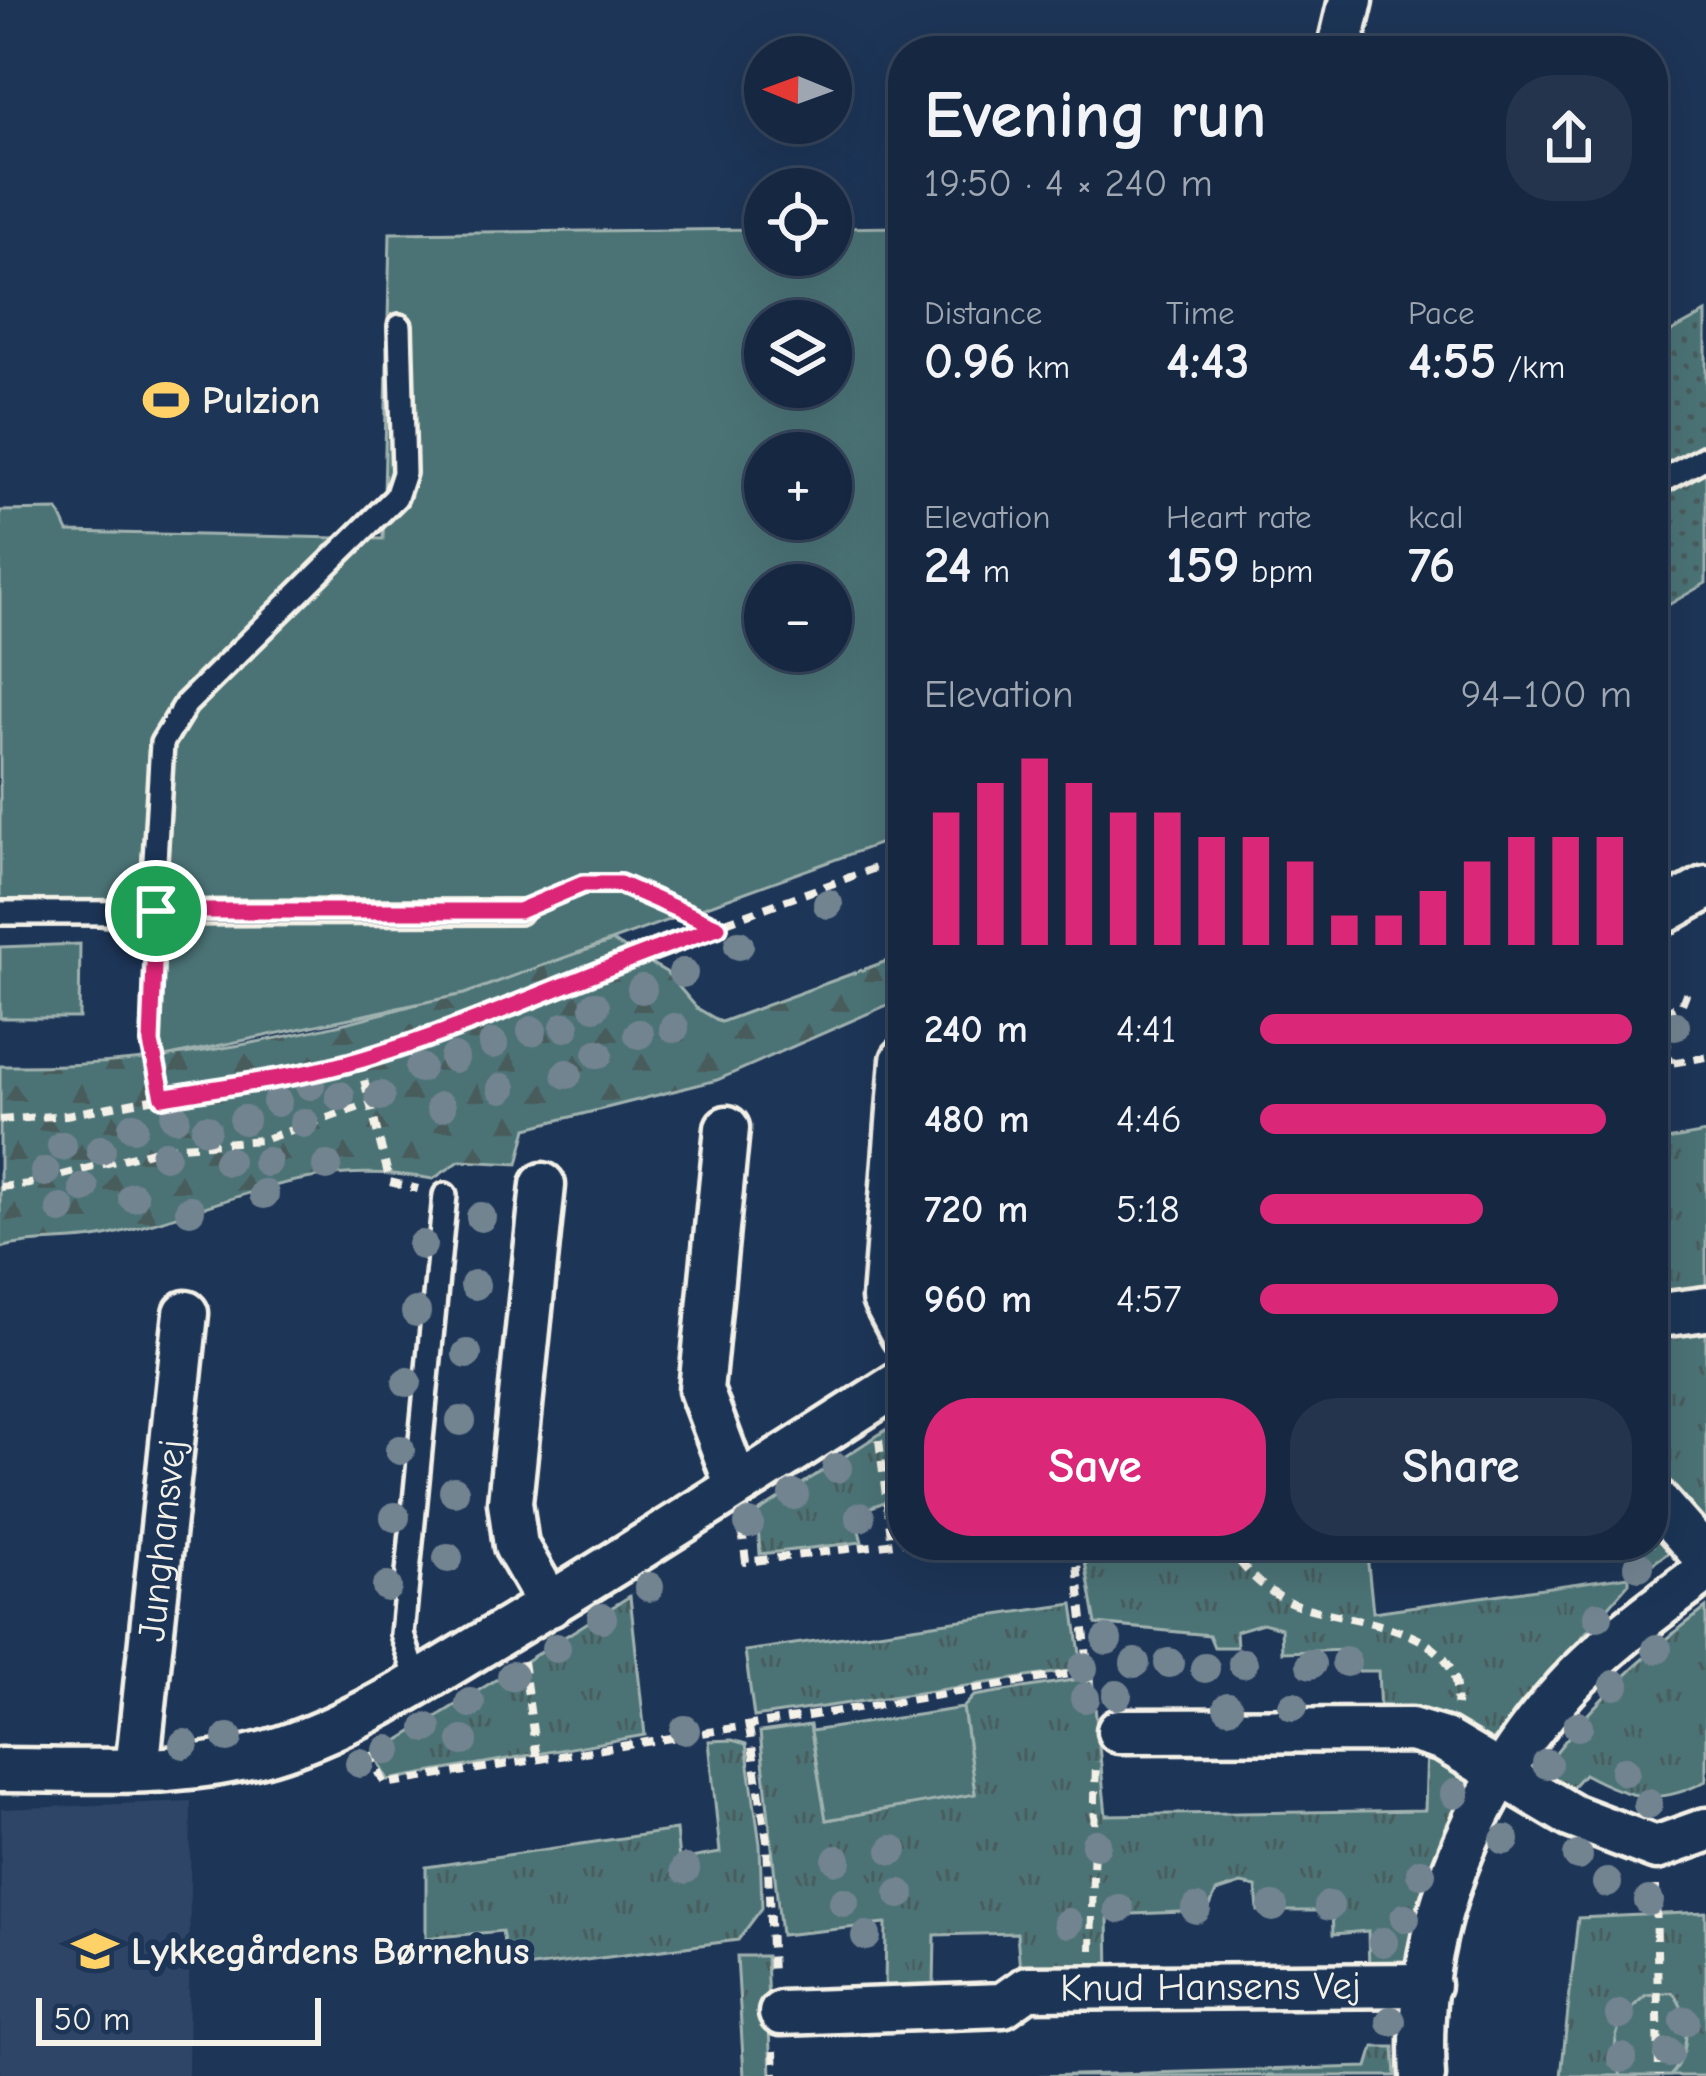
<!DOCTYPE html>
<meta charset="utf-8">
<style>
body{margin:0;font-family:"Comic Neue",sans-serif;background:#23344c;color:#f1f3f6;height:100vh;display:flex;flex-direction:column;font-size:45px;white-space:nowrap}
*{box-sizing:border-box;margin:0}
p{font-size:39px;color:#9ea6b1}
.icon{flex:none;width:66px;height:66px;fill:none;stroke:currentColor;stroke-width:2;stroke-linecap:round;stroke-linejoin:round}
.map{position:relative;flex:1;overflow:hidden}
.details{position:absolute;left:888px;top:36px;width:780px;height:1524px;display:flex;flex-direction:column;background:#162841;border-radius:48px;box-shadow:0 12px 48px #0002,0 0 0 3px #35445a}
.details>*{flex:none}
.needle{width:78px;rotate:271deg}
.buttons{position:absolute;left:744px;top:36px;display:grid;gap:24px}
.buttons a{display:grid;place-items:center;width:108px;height:108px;border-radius:50%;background:#162841;box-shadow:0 12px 48px #0002,0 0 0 3px #35445a;font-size:60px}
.scale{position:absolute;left:36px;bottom:30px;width:285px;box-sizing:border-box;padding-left:12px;border:6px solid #f4f1e8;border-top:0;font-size:33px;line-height:42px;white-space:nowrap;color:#f4f1e8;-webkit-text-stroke:9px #1d3557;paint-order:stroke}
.pin{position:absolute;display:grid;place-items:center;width:102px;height:102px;color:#fff;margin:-51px;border:6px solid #fff;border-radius:50%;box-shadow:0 3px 12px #0007}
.round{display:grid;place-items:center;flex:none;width:126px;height:126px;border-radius:48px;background:#23344c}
.head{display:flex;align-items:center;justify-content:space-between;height:204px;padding:0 36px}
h1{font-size:66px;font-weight:700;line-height:90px}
.figures{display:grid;grid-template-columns:repeat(3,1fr);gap:18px;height:204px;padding:12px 36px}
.figures div{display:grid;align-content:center}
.figures b{font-size:51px;font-weight:700}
.figures small{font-size:33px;font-weight:400}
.figures p{font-size:33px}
.chart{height:336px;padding:24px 36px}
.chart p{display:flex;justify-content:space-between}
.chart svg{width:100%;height:216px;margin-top:12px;stroke:#db2777;stroke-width:6}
.primary-button{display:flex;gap:24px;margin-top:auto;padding:24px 36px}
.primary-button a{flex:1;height:138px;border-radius:48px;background:#db2777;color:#fff;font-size:48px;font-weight:700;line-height:138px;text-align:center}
.primary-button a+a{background:#23344c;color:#f1f3f6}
ul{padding:0 36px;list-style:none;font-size:39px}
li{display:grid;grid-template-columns:192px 144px 1fr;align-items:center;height:90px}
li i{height:30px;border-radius:15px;background:#db2777}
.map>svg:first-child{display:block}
.built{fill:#2e4468}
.grass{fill:url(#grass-tufts);stroke:#a0b2af;stroke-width:3}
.forest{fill:url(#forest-firs);stroke:#a0b2af;stroke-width:3}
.park{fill:#4c7376;stroke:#a0b2af;stroke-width:3;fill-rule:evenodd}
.garden{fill:url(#garden-dots);stroke:#a0b2af;stroke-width:3}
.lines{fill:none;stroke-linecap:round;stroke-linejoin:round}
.lane-casing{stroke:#f4f1e8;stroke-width:30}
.street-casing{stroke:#f4f1e8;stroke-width:51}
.path{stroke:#f4f1e8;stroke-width:8;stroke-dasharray:12 9;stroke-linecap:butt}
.lane{stroke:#1d3557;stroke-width:21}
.street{stroke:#1d3557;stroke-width:42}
.tree{fill:#738491}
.route-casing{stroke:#fff;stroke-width:24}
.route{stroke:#db2777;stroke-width:15}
.labels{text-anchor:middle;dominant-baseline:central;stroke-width:12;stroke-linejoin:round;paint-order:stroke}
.poi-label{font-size:39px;font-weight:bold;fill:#f4f1e8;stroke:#1d3557;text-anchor:start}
.street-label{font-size:39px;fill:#f4f1e8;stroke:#1d3557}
</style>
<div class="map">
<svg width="1706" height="2076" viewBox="0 0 1706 2076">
<defs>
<pattern id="grass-tufts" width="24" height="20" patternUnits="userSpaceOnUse" patternTransform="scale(3)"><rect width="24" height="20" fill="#4c7376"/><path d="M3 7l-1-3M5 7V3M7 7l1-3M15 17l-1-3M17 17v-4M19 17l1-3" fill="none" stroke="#4a5b5c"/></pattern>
<pattern id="forest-firs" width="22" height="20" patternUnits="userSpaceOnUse" patternTransform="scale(3)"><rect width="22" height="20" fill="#4c7376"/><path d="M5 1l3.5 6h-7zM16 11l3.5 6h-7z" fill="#4a5b5c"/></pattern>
<pattern id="garden-dots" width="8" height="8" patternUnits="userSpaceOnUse" patternTransform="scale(3)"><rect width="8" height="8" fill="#4c7376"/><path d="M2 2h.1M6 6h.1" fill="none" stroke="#4a5b5c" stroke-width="1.8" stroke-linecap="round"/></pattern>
</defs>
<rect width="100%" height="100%" fill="#1d3557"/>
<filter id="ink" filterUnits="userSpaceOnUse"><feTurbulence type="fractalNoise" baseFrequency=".00833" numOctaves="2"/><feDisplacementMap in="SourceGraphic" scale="24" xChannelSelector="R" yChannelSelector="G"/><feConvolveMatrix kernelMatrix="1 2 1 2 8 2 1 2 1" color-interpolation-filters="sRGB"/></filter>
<g filter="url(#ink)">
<path class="built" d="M 191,1801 L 188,2076 L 0,2076 L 1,1809 Z"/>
<g class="grass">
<path d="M 1653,1064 L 1667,1140 L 1706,1133 L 1706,1526 L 1638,1574 L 1635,1545 L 1653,1545 Z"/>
<path d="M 903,1419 L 903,1495 L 866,1509 L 858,1527 L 862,1542 L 760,1554 L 757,1513 Z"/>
<path d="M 1082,1545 L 1366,1545 L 1373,1612 L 1629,1576 L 1629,1583 L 1486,1748 L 1380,1715 L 1378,1671 L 1351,1671 L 1351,1650 L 1282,1652 L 1281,1628 L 1263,1623 L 1236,1631 L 1237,1647 L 1214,1647 L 1209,1635 L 1096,1624 Z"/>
<path d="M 630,1596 L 645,1735 L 388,1780 L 375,1755 Z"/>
<path d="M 1073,1604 L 1081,1661 L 1068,1671 L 754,1717 L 745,1651 Z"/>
<path d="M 1706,1608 L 1706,1781 C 1659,1806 1630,1799 1584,1774 L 1564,1796 L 1535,1780 C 1585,1710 1638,1659 1706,1608 Z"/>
<path d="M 1092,1677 L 1106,1815 L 1425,1810 L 1427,1745 L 1473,1773 L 1420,1904 L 1402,1974 L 1369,1973 L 1368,1931 L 1333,1934 L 1332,1911 L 1258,1911 L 1256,1887 L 1241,1884 L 1216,1892 L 1208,1911 L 1108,1915 L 1109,1979 L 1021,1984 L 1017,1933 L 935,1935 L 934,1988 L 885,1991 L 886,1924 L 781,1935 L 760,1732 L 810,1725 L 827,1820 L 975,1793 L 963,1708 L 974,1696 Z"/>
<path d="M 732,1740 L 746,1744 L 760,1844 L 762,1908 L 738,1940 L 509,1970 L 502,1931 L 426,1938 L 426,1867 L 676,1830 L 679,1860 L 720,1853 L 709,1741 Z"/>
<path d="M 1706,1912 L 1706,2076 L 1561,2076 L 1578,1918 Z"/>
<path d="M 737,1956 L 766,1956 L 771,2076 L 744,2076 Z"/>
<path d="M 1374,2047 L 1394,2047 L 1396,2076 L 1039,2076 L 1368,2067 Z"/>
</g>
<path class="forest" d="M 612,941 L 666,972 L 697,1008 L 721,1022 L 903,955 L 903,998 L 717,1080 L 527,1128 L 518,1164 L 460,1161 L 433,1179 C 305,1156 230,1206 110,1235 C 74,1244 35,1238 0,1248 L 0,1066 C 209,1069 417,1011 612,941 Z"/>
<g class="park">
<path d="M 903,227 L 903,835 L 464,994 L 146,1061 L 149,934 L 0,912 L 0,511 L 58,510 L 68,532 L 383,539 L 390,233 L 765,229 L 765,255 L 831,255 L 831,228 ZM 765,321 L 831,321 L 831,387 L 765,387 ZM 765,453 L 831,453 L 831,519 L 765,519 ZM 765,585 L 831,585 L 831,651 L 765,651 Z"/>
<path d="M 80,944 L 79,1018 L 0,1018 L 0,947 Z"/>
<path d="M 963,1708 L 975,1794 L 826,1820 L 811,1731 Z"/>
<path d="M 1672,1992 C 1691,2014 1691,2054 1670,2076 L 1621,2076 C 1608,2041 1617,2019 1646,1995 Z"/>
</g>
<path class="garden" d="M 1706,313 L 1706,583 L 1653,614 L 1653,342 Z"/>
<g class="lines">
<g class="lane-casing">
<g id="lane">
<path d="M 1653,486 L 1706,457"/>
<path d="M 138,911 L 154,877 L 162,743 L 186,704 L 396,497 L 404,473 L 400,326"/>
<path d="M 0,913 L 519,912"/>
<path d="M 418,1683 L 402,1634 L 445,1195"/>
</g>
</g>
<g class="street-casing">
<g id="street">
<path d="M 1339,51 L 1351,0"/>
<path d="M 1653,918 L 1706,888"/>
<path d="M 903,1060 L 884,1299 L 903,1335"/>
<path d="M 727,1128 L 701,1390 L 737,1486"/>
<path d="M 543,1185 L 510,1502 L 516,1546 L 550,1605"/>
<path d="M 1653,1316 L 1706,1309"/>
<path d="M 1653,1498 L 1706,1558"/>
<path d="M 1119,1731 L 1411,1730 L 1444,1740 L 1572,1816 L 1656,1848 L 1706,1830"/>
<path d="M 0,1770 C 93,1770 192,1778 282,1748 C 360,1722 430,1676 500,1634 C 636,1553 769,1466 903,1381"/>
<path id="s1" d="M 137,1770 L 186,1313"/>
<path id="s2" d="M 781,2013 L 1003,2005 L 1027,1988 L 1428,1985"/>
<path d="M 1423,2076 C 1414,1933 1470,1794 1565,1689 C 1605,1645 1658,1607 1706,1571"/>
</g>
</g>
<g class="path">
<path d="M 541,899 C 612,870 654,894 718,927"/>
<path d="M 156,938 L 151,1043 L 163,1097"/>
<path d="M 1655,952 L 1670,1063"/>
<path d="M 1663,1012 L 1682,1004 L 1687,991"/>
<path d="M 359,1060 L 390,1182 L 418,1189"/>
<path d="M 1653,1066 L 1706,1057"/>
<path d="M 0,1120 L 66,1115 L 359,1060 L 499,1013 L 626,958 L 903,858"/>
<path d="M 0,1187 L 30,1184 L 167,1147 L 262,1140 L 369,1104"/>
<path d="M 879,1440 L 892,1544"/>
<path d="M 742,1530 L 746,1562 L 903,1542"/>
<path d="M 1075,1545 L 1092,1705"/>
<path d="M 1227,1545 C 1242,1566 1257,1584 1280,1597 C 1328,1626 1466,1614 1456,1705"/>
<path d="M 523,1661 L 537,1760"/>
<path d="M 749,1727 L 767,1841 L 772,1976"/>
<path d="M 369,1753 L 385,1784 L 1088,1671"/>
<path d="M 1656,1886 L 1659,2076"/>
<path d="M 1091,1950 L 1096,1761"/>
<path d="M 774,2051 L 775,2076"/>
</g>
<use href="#lane" class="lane"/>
<use href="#street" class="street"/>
</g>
<g class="tree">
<circle cx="828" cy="904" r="15"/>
<circle cx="739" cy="945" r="15"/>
<circle cx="683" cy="973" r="15"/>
<circle cx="642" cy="989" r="15"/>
<circle cx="595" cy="1006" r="15"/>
<circle cx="1675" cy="1026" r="15"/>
<circle cx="565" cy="1027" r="15"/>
<circle cx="674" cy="1028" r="15"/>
<circle cx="532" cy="1031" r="15"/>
<circle cx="639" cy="1034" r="15"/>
<circle cx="493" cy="1044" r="15"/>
<circle cx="598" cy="1054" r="15"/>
<circle cx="454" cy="1058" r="15"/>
<circle cx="420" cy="1068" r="15"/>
<circle cx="567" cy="1074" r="15"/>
<circle cx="310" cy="1085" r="15"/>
<circle cx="502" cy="1088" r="15"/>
<circle cx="340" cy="1096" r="15"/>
<circle cx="380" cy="1096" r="15"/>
<circle cx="277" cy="1102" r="15"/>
<circle cx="441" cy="1107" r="15"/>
<circle cx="175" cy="1117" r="15"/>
<circle cx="244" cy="1120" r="15"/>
<circle cx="304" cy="1123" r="15"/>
<circle cx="133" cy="1127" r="15"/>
<circle cx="206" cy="1129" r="15"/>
<circle cx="62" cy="1146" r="15"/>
<circle cx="101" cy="1150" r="15"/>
<circle cx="165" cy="1155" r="15"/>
<circle cx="228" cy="1161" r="15"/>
<circle cx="267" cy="1162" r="15"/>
<circle cx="327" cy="1166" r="15"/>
<circle cx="45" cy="1172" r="15"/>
<circle cx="84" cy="1188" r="15"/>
<circle cx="264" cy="1194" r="15"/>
<circle cx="133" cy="1197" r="15"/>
<circle cx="61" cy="1209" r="15"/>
<circle cx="190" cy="1210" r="15"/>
<circle cx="481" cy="1217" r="15"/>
<circle cx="422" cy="1245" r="15"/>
<circle cx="475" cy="1285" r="15"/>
<circle cx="416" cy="1312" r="15"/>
<circle cx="467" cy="1354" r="15"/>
<circle cx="407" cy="1382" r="15"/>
<circle cx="461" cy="1421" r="15"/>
<circle cx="400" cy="1450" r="15"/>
<circle cx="837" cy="1468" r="15"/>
<circle cx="454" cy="1491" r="15"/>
<circle cx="794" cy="1495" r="15"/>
<circle cx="395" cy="1517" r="15"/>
<circle cx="860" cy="1517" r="15"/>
<circle cx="749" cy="1524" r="15"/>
<circle cx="448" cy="1558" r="15"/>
<circle cx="1639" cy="1566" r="15"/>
<circle cx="387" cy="1587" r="15"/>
<circle cx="649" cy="1587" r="15"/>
<circle cx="1598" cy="1616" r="15"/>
<circle cx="602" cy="1618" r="15"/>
<circle cx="1107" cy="1640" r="15"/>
<circle cx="556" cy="1648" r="15"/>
<circle cx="1657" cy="1649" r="15"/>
<circle cx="1346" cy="1662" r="15"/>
<circle cx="1135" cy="1663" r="15"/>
<circle cx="1169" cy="1663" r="15"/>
<circle cx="1243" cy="1663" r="15"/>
<circle cx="1311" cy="1664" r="15"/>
<circle cx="1083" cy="1668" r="15"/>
<circle cx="1205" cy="1668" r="15"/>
<circle cx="512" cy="1676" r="15"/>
<circle cx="1615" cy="1685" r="15"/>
<circle cx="1117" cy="1695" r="15"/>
<circle cx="1085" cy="1698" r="15"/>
<circle cx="470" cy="1703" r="15"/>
<circle cx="1293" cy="1706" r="15"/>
<circle cx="1228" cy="1707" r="15"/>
<circle cx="1578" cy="1726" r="15"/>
<circle cx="427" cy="1728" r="15"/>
<circle cx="685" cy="1730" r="15"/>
<circle cx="228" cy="1738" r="15"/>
<circle cx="463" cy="1741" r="15"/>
<circle cx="184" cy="1744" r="15"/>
<circle cx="388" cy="1750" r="15"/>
<circle cx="360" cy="1763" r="15"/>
<circle cx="1547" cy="1764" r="15"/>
<circle cx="1625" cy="1771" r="15"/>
<circle cx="1455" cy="1794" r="15"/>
<circle cx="1648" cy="1804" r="15"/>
<circle cx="1505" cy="1840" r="15"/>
<circle cx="1096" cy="1844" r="15"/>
<circle cx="893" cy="1850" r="15"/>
<circle cx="1578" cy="1856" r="15"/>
<circle cx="837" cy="1860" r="15"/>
<circle cx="685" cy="1869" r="15"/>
<circle cx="1421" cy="1873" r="15"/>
<circle cx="1607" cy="1883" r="15"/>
<circle cx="900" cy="1894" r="15"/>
<circle cx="1649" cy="1901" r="15"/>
<circle cx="844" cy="1902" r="15"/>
<circle cx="1329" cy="1906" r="15"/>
<circle cx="1273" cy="1907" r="15"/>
<circle cx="1119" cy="1909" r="15"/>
<circle cx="1196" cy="1909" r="15"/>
<circle cx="1405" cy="1918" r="15"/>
<circle cx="1068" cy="1923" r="15"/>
<circle cx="866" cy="1936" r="15"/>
<circle cx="1383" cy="1942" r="15"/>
<circle cx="1620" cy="2015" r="15"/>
<circle cx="1391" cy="2021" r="15"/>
<circle cx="1685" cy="2021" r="15"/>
<circle cx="1669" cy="2053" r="15"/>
<circle cx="1622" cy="2058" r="15"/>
</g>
</g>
<g class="lines" filter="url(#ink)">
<g class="route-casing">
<path id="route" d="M 583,884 L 620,884 L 718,927 C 598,967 485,1023 363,1059 C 299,1078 229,1085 163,1097 L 151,1043 L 156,911 L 519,911 Z"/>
</g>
<use href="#route" class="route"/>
</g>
<defs>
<g id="stadium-bare" transform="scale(3.6)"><path d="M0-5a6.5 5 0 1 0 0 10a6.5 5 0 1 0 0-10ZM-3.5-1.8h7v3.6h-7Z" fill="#ffd166" stroke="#1d3557" stroke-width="2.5" paint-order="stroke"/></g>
<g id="school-bare" transform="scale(3.6)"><path d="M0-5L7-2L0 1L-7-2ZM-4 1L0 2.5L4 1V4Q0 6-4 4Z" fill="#ffd166" stroke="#1d3557" stroke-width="2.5" paint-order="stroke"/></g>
</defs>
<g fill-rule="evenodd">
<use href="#stadium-bare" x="166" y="400"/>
<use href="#school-bare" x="95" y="1951"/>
</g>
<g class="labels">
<g class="poi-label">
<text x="202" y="400">Pulzion</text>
<text x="131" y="1951">Lykkegårdens Børnehus</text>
</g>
<g class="street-label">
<text stroke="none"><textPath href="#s1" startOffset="231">Junghansvej</textPath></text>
<text stroke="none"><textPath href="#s2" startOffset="435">Knud Hansens Vej</textPath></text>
</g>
</g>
</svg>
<div class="buttons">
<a><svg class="needle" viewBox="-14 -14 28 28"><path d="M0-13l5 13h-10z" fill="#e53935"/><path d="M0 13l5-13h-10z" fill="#9ea6b1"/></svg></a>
<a><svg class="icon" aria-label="locate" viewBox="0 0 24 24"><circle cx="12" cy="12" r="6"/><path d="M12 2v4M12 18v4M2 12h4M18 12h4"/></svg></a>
<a><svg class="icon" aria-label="layers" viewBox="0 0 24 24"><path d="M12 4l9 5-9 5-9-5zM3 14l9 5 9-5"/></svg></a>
<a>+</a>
<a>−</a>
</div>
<div class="scale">50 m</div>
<div class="pin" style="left:156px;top:911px;background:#1e9e55"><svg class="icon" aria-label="arrive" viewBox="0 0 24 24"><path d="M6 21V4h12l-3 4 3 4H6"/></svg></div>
<section class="details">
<div class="head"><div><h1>Evening run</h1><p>19:50 · 4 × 240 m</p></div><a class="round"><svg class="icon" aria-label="share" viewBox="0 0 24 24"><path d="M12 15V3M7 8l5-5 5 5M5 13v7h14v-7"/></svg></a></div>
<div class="figures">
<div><p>Distance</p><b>0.96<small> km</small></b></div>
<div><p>Time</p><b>4:43</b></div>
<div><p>Pace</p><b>4:55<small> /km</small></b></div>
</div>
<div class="figures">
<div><p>Elevation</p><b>24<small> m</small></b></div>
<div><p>Heart rate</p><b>159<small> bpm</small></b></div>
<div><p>kcal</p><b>76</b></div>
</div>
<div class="chart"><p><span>Elevation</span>94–100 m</p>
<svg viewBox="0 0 160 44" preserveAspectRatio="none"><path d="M5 44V17M15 44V11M25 44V6M35 44V11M45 44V17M55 44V17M65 44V22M75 44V22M85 44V27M95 44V38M105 44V38M115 44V33M125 44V27M135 44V22M145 44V22M155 44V22"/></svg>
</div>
<ul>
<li><b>240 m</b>4:41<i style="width:100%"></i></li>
<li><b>480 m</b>4:46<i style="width:93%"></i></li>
<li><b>720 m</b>5:18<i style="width:60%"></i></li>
<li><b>960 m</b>4:57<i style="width:80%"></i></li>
</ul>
<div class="primary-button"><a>Save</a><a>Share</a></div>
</section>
</div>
